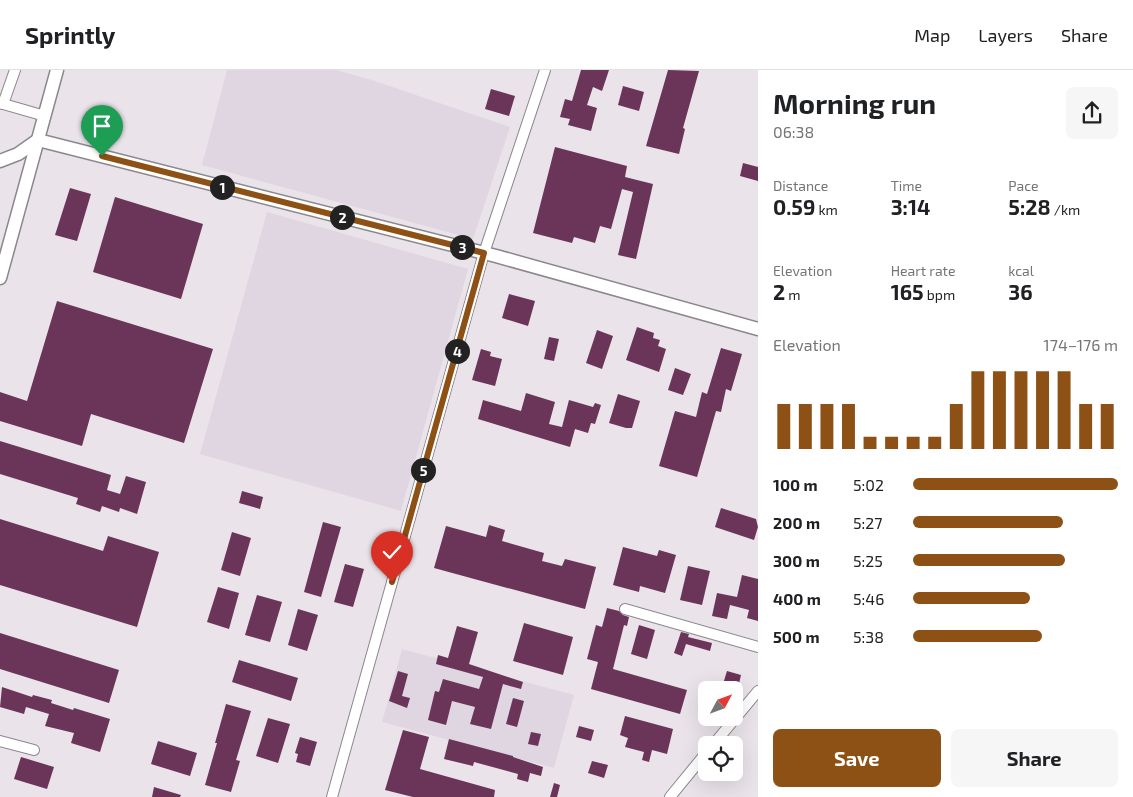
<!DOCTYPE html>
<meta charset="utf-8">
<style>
body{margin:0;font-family:"Exo 2",sans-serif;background:#f6f6f6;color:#202124;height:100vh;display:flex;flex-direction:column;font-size:19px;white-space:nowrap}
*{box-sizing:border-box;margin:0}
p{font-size:16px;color:#757577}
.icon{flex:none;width:28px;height:28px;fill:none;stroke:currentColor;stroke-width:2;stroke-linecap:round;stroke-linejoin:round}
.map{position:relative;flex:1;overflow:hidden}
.sheet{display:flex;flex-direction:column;background:#fff;width:375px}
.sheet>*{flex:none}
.needle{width:32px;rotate:49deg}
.tools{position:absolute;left:698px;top:611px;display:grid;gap:10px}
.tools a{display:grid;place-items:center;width:45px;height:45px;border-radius:8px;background:#fff;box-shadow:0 5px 20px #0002;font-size:25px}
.pin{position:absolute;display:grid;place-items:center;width:42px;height:42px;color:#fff;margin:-51px -21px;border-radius:50% 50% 50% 0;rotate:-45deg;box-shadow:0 0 5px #0007}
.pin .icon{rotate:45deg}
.km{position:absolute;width:25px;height:25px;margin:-12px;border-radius:50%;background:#222;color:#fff;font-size:14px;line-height:25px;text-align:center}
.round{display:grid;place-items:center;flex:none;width:52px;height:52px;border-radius:8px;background:#f6f6f6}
.summary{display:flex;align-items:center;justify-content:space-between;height:85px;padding:0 15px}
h1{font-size:28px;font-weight:700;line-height:38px}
.figures{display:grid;grid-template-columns:repeat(3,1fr);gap:8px;height:85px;padding:5px 15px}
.figures div{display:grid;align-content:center}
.figures b{font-size:21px;font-weight:700}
.figures small{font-size:14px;font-weight:400}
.figures p{font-size:14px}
.chart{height:140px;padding:10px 15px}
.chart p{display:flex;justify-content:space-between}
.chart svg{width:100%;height:90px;margin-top:5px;stroke:#8e5115;stroke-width:6}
.cta{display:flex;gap:10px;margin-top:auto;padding:10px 15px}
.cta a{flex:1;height:58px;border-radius:8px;background:#8e5115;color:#fff;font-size:20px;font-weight:700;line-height:58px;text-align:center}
.cta a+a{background:#f6f6f6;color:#202124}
ul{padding:0 15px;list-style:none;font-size:16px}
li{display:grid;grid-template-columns:80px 60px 1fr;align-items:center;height:38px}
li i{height:12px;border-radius:6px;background:#8e5115}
header{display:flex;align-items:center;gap:30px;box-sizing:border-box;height:70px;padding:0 25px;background:#fff;border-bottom:1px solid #e0e0e0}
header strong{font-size:24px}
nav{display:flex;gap:28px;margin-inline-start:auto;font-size:18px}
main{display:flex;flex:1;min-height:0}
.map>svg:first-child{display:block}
.built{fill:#dfd6e1}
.building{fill:#6b3459}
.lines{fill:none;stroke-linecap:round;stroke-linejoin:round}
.minor-casing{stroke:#8c878c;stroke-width:12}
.major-casing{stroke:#8c878c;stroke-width:15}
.minor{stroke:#fff;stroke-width:10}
.major{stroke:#fff;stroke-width:12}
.route-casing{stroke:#fff;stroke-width:10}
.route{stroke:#8e5115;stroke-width:6}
</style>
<header>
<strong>Sprintly</strong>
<nav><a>Map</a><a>Layers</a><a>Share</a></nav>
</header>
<main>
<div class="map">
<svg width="758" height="727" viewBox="0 0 758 727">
<rect width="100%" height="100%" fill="#eae4ea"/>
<g class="built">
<path d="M 227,0 L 336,0 L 372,10 L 510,57 L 473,169 L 202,95 Z"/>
<path d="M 267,142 L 468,199 L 401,441 L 200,384 Z"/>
<path d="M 402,579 L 574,625 L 554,698 L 382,652 Z"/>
</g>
<g class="building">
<path d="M 581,0 L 609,0 L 602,21 L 593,17 L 587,35 L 597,38 L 591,61 L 568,55 L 570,49 L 560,47 L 565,29 L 572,31 Z"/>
<path d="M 668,0 L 699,1 L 683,58 L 685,59 L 679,84 L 646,76 Z"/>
<path d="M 623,16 L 644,22 L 639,41 L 618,35 Z"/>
<path d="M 491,19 L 515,26 L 509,46 L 485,39 Z"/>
<path d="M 555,77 L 627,96 L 625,107 L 653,114 L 636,189 L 618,185 L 633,122 L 622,119 L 611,159 L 600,156 L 595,173 L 574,167 L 572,173 L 533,163 Z"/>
<path d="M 743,93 L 758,97 L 758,111 L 740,106 Z"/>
<path d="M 70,118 L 91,124 L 77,171 L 55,165 Z"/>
<path d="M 115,127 L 203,154 L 181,229 L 93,202 Z"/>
<path d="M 509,224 L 535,231 L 528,256 L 502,248 Z"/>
<path d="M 57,231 L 213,279 L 184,373 L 91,344 L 82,376 L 0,351 L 0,322 L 27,331 Z"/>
<path d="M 637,257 L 654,263 L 653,268 L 660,270 L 658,276 L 666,279 L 659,302 L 626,290 Z"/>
<path d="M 597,260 L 613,266 L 602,299 L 586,293 Z"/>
<path d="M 549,267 L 559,269 L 554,291 L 544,289 Z"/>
<path d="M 721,278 L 742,284 L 731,321 L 726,319 L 721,342 L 716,341 L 697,407 L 659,396 L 675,341 L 696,347 L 702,322 L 707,324 Z"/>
<path d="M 481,279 L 491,282 L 490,286 L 502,289 L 495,316 L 472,310 Z"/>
<path d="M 675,298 L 691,304 L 683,325 L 668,320 Z"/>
<path d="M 526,323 L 555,332 L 549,354 L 562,357 L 569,330 L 593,337 L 595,333 L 601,335 L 595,354 L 591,353 L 588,363 L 575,359 L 570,377 L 478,349 L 483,330 L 521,341 Z"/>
<path d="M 618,324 L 640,331 L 632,358 L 626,358 L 609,353 Z"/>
<path d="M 0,371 L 111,405 L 107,420 L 120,424 L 126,406 L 146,412 L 137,444 L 120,438 L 119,442 L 102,436 L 100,442 L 76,434 L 78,428 L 0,404 Z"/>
<path d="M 242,421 L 263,427 L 260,439 L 239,433 Z"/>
<path d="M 721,438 L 756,449 L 758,457 L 754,470 L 715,457 Z"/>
<path d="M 0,449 L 103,481 L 108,466 L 159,482 L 137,557 L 0,515 Z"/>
<path d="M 323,452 L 341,457 L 321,527 L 304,522 Z"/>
<path d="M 489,455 L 505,460 L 502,471 L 544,483 L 542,491 L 562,496 L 565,489 L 596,497 L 585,539 L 434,498 L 446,456 L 486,467 Z"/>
<path d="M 232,462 L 251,468 L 240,506 L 221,500 Z"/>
<path d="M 623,477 L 657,486 L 659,480 L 676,485 L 665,523 L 640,516 L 639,522 L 613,515 Z"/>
<path d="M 345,494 L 364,499 L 353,537 L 334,532 Z"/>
<path d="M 688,496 L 710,501 L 702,535 L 680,530 Z"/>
<path d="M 742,505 L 758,509 L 758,551 L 747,548 L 749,540 L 730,535 L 727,549 L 712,546 L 717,523 L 737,527 Z"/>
<path d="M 218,517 L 239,523 L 229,559 L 207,552 Z"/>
<path d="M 257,525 L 282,532 L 270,572 L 245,565 Z"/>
<path d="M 607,538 L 619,541 L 623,545 L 629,547 L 627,556 L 624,555 L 613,599 L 687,620 L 680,644 L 591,619 L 598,592 L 587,589 L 596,555 L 602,557 Z"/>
<path d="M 298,539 L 318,545 L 307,581 L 288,575 Z"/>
<path d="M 524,553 L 573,567 L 563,605 L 513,591 Z"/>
<path d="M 639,555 L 655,560 L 647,589 L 631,584 Z"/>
<path d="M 457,556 L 478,562 L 469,594 L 523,612 L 521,619 L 503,614 L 491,659 L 470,654 L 475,637 L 452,631 L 446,655 L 428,650 L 435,621 L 439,622 L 443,609 L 479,619 L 483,607 L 436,594 L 438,585 L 448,588 Z"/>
<path d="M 681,562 L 689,564 L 688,567 L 712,573 L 710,581 L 686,574 L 682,586 L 674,583 Z"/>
<path d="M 0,563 L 119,600 L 109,633 L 0,599 Z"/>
<path d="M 239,590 L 298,608 L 291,631 L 232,612 Z"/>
<path d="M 398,601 L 408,604 L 402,626 L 410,628 L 407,638 L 389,631 Z"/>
<path d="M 727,601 L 741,605 L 738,618 L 723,614 Z"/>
<path d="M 2,617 L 32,627 L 33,625 L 52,630 L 51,633 L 73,640 L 74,638 L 110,649 L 100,682 L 71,673 L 74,663 L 45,656 L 49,644 L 26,637 L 24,644 L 0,637 Z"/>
<path d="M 513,628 L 524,631 L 517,657 L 506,654 Z"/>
<path d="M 226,634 L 251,641 L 236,690 L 240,691 L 231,722 L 205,715 L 217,673 L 215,673 Z"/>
<path d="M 625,646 L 673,659 L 667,684 L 652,680 L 649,692 L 642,690 L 644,682 L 625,677 L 628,668 L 620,665 Z"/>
<path d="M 268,648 L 290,654 L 278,693 L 256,686 Z"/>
<path d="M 579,656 L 594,660 L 591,671 L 576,667 Z"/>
<path d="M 403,660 L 429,667 L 420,699 L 495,720 L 494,727 L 413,727 L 385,720 Z"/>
<path d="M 531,662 L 541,664 L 538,676 L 528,674 Z"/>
<path d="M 300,667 L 317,672 L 310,696 L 296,692 L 298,684 L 295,683 Z"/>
<path d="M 449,669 L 513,686 L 513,687 L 543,697 L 541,706 L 530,703 L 528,712 L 517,709 L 518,704 L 474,692 L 473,696 L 444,689 Z"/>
<path d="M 158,671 L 197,683 L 190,706 L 151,694 Z"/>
<path d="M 21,687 L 54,697 L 47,719 L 14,709 Z"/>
<path d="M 592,691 L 608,695 L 604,708 L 588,703 Z"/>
<path d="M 554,713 L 560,715 L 557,727 L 550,727 Z"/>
<path d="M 154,717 L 181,725 L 180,727 L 152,727 Z"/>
</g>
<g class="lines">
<g class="minor-casing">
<g id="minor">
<path d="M 0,33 L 45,46"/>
<path d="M 3,34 L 15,0"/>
<path d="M 625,539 L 758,577"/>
<path d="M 0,671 L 34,680"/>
<path d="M 713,675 L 758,621"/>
<path d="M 332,727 L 484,183 L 545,0"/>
<path d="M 670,727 L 706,683"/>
</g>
</g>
<g class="major-casing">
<g id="major">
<path d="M 0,91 L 18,84 L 38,70 L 496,186 L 758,259"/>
<path d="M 0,208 L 57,0"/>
</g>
</g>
<use href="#minor" class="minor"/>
<use href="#major" class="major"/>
</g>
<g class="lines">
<g class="route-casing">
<path id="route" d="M 102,86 L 484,183 L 392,512"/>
</g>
<use href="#route" class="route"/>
</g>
</svg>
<div class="tools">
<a><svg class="needle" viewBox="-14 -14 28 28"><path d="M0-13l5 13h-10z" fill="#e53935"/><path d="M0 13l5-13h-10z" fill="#757577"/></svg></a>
<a><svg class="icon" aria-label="locate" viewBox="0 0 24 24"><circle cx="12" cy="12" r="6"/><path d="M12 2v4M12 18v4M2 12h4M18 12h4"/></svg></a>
</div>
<div class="pin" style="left:102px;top:86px;background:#1e9e55"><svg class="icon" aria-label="arrive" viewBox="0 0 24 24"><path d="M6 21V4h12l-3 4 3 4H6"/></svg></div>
<div class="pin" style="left:392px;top:512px;background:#d93025"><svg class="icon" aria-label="check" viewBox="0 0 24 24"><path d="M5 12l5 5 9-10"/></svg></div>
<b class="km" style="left:222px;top:117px">1</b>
<b class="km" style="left:342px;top:147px">2</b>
<b class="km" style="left:462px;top:177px">3</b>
<b class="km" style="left:457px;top:281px">4</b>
<b class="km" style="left:423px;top:400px">5</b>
</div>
<section class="sheet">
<div class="summary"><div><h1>Morning run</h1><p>06:38</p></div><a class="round"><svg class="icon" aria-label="share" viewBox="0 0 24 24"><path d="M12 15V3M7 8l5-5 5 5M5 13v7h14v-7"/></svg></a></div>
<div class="figures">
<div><p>Distance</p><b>0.59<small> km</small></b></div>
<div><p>Time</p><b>3:14</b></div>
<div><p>Pace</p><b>5:28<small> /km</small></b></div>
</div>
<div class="figures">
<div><p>Elevation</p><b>2<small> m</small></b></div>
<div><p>Heart rate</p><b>165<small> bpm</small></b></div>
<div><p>kcal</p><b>36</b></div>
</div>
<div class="chart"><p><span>Elevation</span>174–176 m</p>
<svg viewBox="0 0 160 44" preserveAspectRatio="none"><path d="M5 44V22M15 44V22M25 44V22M35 44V22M45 44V38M55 44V38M65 44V38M75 44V38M85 44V22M95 44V6M105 44V6M115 44V6M125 44V6M135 44V6M145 44V22M155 44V22"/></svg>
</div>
<ul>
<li><b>100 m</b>5:02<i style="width:100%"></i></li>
<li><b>200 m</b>5:27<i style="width:73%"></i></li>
<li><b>300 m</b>5:25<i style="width:74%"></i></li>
<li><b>400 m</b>5:46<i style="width:57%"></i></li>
<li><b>500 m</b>5:38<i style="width:63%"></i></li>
</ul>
<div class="cta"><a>Save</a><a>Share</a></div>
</section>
</main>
